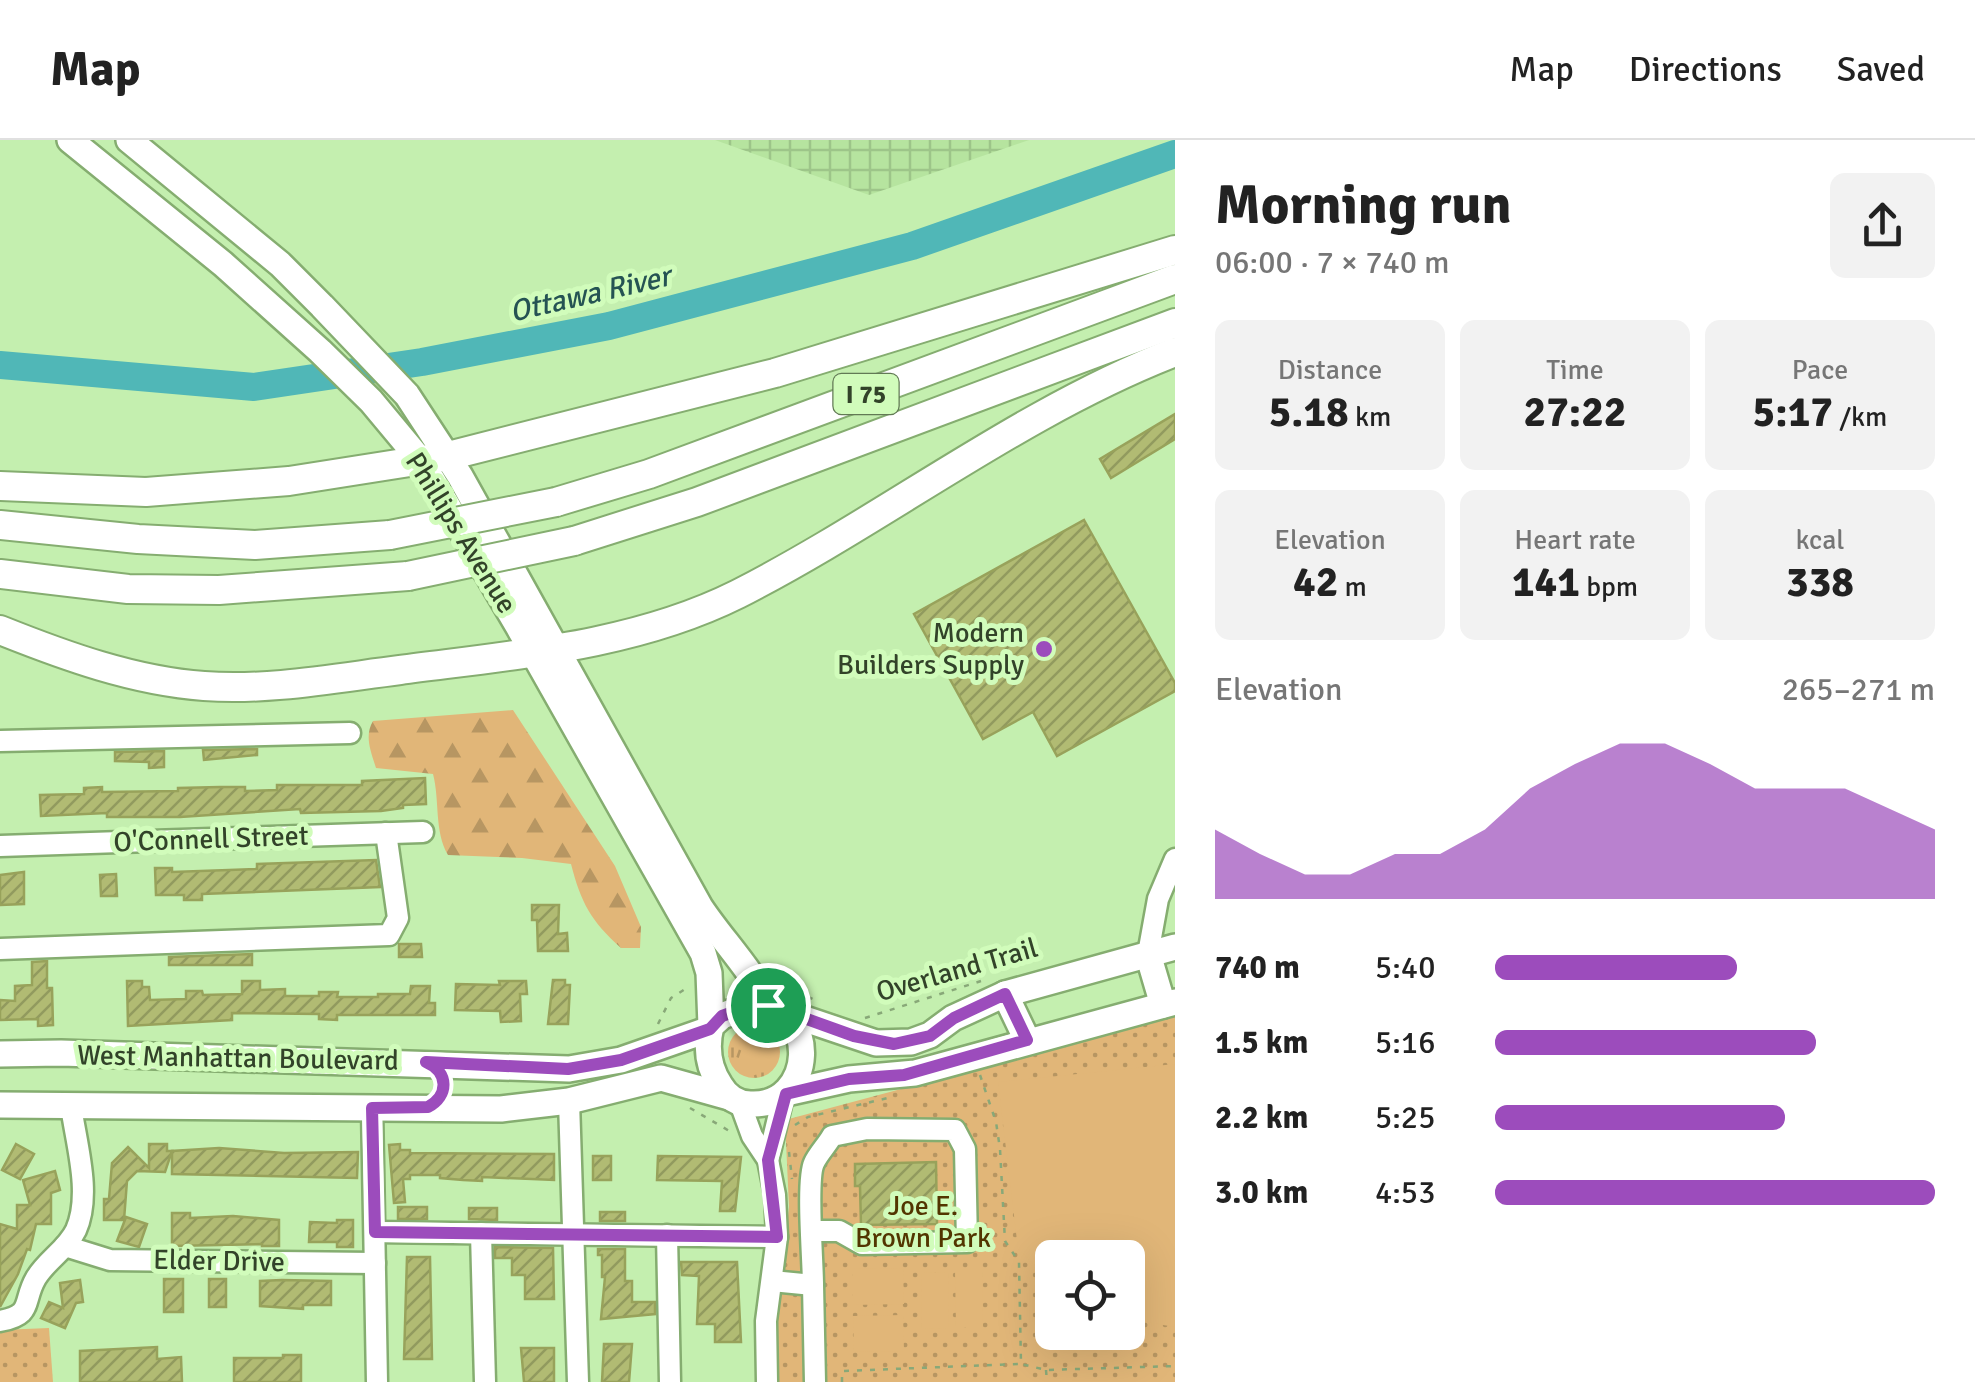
<!DOCTYPE html>
<meta charset="utf-8">
<style>
body{margin:0;font-family:Signika,sans-serif;background:#f2f2f2;color:#222;height:100vh;display:flex;flex-direction:column;font-size:38px;white-space:nowrap}
*{box-sizing:border-box;margin:0}
p{font-size:32px;color:#767676}
.icon{flex:none;width:55px;height:55px;fill:none;stroke:currentColor;stroke-width:2;stroke-linecap:round;stroke-linejoin:round}
.map{position:relative;flex:1;overflow:hidden}
.side{display:flex;flex-direction:column;background:#fff;width:800px}
.side>*{flex:none}
.tools{position:absolute;left:1035px;top:1100px;display:grid;gap:20px}
.tools a{display:grid;place-items:center;width:110px;height:110px;border-radius:15px;background:#fff;box-shadow:0 10px 40px #0002;font-size:50px}
.pin{position:absolute;display:grid;place-items:center;width:85px;height:85px;color:#fff;margin:-42px;border:5px solid #fff;border-radius:50%;box-shadow:0 2px 10px #0007}
.round{display:grid;place-items:center;flex:none;width:105px;height:105px;border-radius:15px;background:#f2f2f2}
.overview{display:flex;align-items:center;justify-content:space-between;height:170px;padding:0 40px}
h1{font-size:55px;font-weight:800;line-height:75px}
.stats{display:grid;grid-template-columns:repeat(3,1fr);gap:15px;height:170px;padding:10px 40px}
.stats div{display:grid;align-content:center;border-radius:15px;background:#f2f2f2;text-align:center}
.stats b{font-size:42px;font-weight:800}
.stats small{font-size:28px;font-weight:400}
.stats p{font-size:28px}
.chart{height:280px;padding:20px 40px}
.chart p{display:flex;justify-content:space-between}
.chart svg{width:100%;height:180px;margin-top:10px;fill:#9c4cbc;opacity:.7}
ul{padding:0 40px;list-style:none;font-size:32px}
li{display:grid;grid-template-columns:160px 120px 1fr;align-items:center;height:75px}
li i{height:25px;border-radius:12px;background:#9c4cbc}
header{display:flex;align-items:center;gap:60px;box-sizing:border-box;height:140px;padding:0 50px;background:#fff;border-bottom:2px solid #e0e0e0}
header strong{font-size:48px}
nav{display:flex;gap:55px;margin-inline-start:auto;font-size:35px}
main{display:flex;flex:1;min-height:0}
.map>svg:first-child{display:block}
.industrial{fill:url(#industrial-grid)}
.grass{fill:url(#grass-tufts)}
.forest{fill:url(#forest-firs)}
.park{fill:url(#park-dots);fill-rule:evenodd}
.pitch{fill:#e1b678}
.lines{fill:none;stroke-linecap:round;stroke-linejoin:round}
.river{stroke:#50b7b7;stroke-width:28}
.building{fill:url(#building-hatch);stroke:#98a25b;stroke-width:2.5}
.minor-casing{stroke:#85ad70;stroke-width:25}
.major-casing{stroke:#85ad70;stroke-width:30}
.highway-casing{stroke:#85ad70;stroke-width:32}
.path{stroke:#88a878;stroke-width:2.5;stroke-dasharray:5 8;stroke-linecap:butt}
.minor{stroke:#fff;stroke-width:20}
.major{stroke:#fff;stroke-width:25}
.highway{stroke:#fff;stroke-width:28}
.highway-bridge-casing{stroke:#85ad70;stroke-width:32;stroke-linecap:butt}
.highway-bridge{stroke:#fff;stroke-width:28}
.route-casing{stroke:#fff;stroke-width:20}
.route{stroke:#9c4cbc;stroke-width:12}
.poi-dot{fill:#9c4cbc;stroke:#d1fcbb;stroke-width:4}
.labels{text-anchor:middle;dominant-baseline:central;stroke-width:10;stroke-linejoin:round;paint-order:stroke}
.shield{fill:#d1fcbb;stroke:#627a55;stroke-width:2.5}
.shield-label{font-size:25px;font-weight:bold;fill:#324329}
.street-label{font-size:28px;fill:#324329;stroke:#d1fcbb}
.poi-label{font-size:28px;fill:#324329;stroke:#d1fcbb;text-anchor:end}
.park-label{font-size:28px;fill:#523500;stroke:#d1fcbb}
.water-label{font-size:30px;font-style:italic;fill:#255353;stroke:#d1fcbb}
</style>
<header>
<strong>Map</strong>
<nav><a>Map</a><a>Directions</a><a>Saved</a></nav>
</header>
<main>
<div class="map">
<svg width="1175" height="1242" viewBox="0 0 1175 1242">
<defs>
<pattern id="industrial-grid" width="8" height="8" patternUnits="userSpaceOnUse" patternTransform="scale(2.5)"><rect width="8" height="8" fill="#b6e49f"/><path d="M0 4h8M4 0v8" fill="none" stroke="#9dc589"/></pattern>
<pattern id="grass-tufts" width="24" height="20" patternUnits="userSpaceOnUse" patternTransform="scale(2.5)"><rect width="24" height="20" fill="#e1b678"/><path d="M3 7l-1-3M5 7V3M7 7l1-3M15 17l-1-3M17 17v-4M19 17l1-3" fill="none" stroke="#b79662"/></pattern>
<pattern id="forest-firs" width="22" height="20" patternUnits="userSpaceOnUse" patternTransform="scale(2.5)"><rect width="22" height="20" fill="#e1b678"/><path d="M5 1l3.5 6h-7zM16 11l3.5 6h-7z" fill="#b79662"/></pattern>
<pattern id="park-dots" width="8" height="8" patternUnits="userSpaceOnUse" patternTransform="scale(2.5)"><rect width="8" height="8" fill="#e1b678"/><path d="M2 2h.1M6 6h.1" fill="none" stroke="#b79662" stroke-width="1.8" stroke-linecap="round"/></pattern>
<pattern id="building-hatch" width="6" height="6" patternUnits="userSpaceOnUse" patternTransform="scale(2.5)"><rect width="6" height="6" fill="#b1bb73"/><path d="M-1 1l2-2M0 6l6-6M5 7l2-2" fill="none" stroke="#919a5e"/></pattern>
</defs>
<rect width="100%" height="100%" fill="#c4efaf"/>
<path class="industrial" d="M 715,0 L 1029,0 L 869,55 Z"/>
<circle class="grass" cx="754" cy="912" r="26"/>
<path class="forest" d="M 513,570 L 615,726 L 641,787 L 640,808 L 621,808 C 591,781 581,763 571,724 L 522,718 L 448,715 C 434,691 440,661 433,634 L 376,628 C 371,612 364,596 373,581 Z"/>
<g class="park">
<path d="M 1175,876 L 1175,1242 L 776,1242 L 775,1194 L 789,1067 L 785,980 ZM 1052,1118 L 1128,1118 L 1128,1192 L 1052,1192 Z"/>
<path d="M 49,1188 L 53,1242 L 0,1242 L 0,1190 Z"/>
</g>
<g class="pitch">
<path d="M 1175,924 L 1175,1187 L 1128,1179 L 1128,1118 L 1052,1118 L 1052,1142 L 1018,1109 L 998,942 Z"/>
<path d="M 903,1128 L 904,1164 L 853,1165 L 853,1129 Z"/>
<path d="M 955,1131 L 982,1131 L 983,1187 L 956,1187 Z"/>
<path d="M 948,1132 L 949,1188 L 922,1189 L 921,1133 Z"/>
<path d="M 903,1175 L 904,1211 L 854,1212 L 853,1176 Z"/>
</g>
<g class="lines">
<path class="river" d="M 0,225 L 254,247 L 422,222 L 609,186 L 912,106 L 1175,14"/>
</g>
<g class="building">
<path d="M 1175,274 L 1175,299 L 1111,338 L 1100,319 Z"/>
<path d="M 1084,380 L 1175,543 L 1175,551 L 1057,616 L 1033,572 L 983,599 L 914,474 Z"/>
<path d="M 257,609 L 257,615 L 204,620 L 203,610 Z"/>
<path d="M 164,611 L 164,627 L 149,628 L 149,622 L 115,621 L 115,612 Z"/>
<path d="M 425,638 L 426,664 L 403,665 L 403,668 L 381,671 L 301,673 L 300,669 L 180,677 L 107,677 L 107,673 L 41,676 L 40,655 L 84,654 L 84,648 L 102,647 L 102,652 L 178,651 L 178,648 L 220,647 L 245,647 L 245,651 L 277,650 L 277,645 L 362,645 L 362,641 Z"/>
<path d="M 376,720 L 380,747 L 202,754 L 202,760 L 184,760 L 184,755 L 156,755 L 155,728 L 172,728 L 172,732 L 229,730 L 257,729 L 257,724 Z"/>
<path d="M 24,732 L 24,764 L 0,765 L 0,735 Z"/>
<path d="M 116,734 L 117,756 L 101,756 L 100,735 Z"/>
<path d="M 532,765 L 559,765 L 558,794 L 567,793 L 568,811 L 538,811 L 537,780 L 532,780 Z"/>
<path d="M 399,804 L 421,804 L 422,817 L 399,817 Z"/>
<path d="M 252,814 L 252,825 L 169,825 L 169,817 Z"/>
<path d="M 47,821 L 47,848 L 52,848 L 53,885 L 38,886 L 38,879 L 0,880 L 0,860 L 15,861 L 15,846 L 32,845 L 32,822 Z"/>
<path d="M 553,840 L 565,840 L 565,845 L 570,845 L 568,884 L 548,884 Z"/>
<path d="M 127,841 L 142,841 L 142,847 L 149,847 L 150,860 L 186,859 L 186,851 L 202,851 L 203,855 L 242,854 L 242,841 L 260,841 L 260,850 L 285,849 L 285,856 L 319,856 L 319,852 L 338,852 L 337,857 L 378,857 L 378,854 L 410,854 L 411,846 L 430,846 L 429,863 L 435,863 L 435,875 L 337,875 L 337,880 L 319,879 L 319,874 L 232,873 L 232,880 L 128,886 Z"/>
<path d="M 499,841 L 526,841 L 527,854 L 520,854 L 521,881 L 501,882 L 500,871 L 455,870 L 456,844 L 500,845 Z"/>
<path d="M 16,1004 L 34,1014 L 20,1039 L 2,1030 Z"/>
<path d="M 149,1004 L 167,1004 L 167,1011 L 172,1011 L 165,1032 L 137,1031 L 127,1041 L 124,1080 L 104,1080 L 104,1059 L 109,1059 L 112,1023 L 128,1007 L 149,1028 Z"/>
<path d="M 400,1004 L 400,1010 L 410,1010 L 410,1013 L 554,1014 L 554,1040 L 482,1037 L 482,1041 L 463,1040 L 440,1038 L 440,1035 L 410,1035 L 410,1039 L 403,1039 L 405,1062 L 394,1063 L 389,1005 Z"/>
<path d="M 219,1008 L 284,1013 L 358,1012 L 357,1038 L 172,1034 L 172,1011 Z"/>
<rect x="593" y="1016" width="18" height="24"/>
<path d="M 658,1016 L 741,1017 L 735,1071 L 720,1071 L 722,1041 L 657,1040 Z"/>
<path d="M 936,1022 L 937,1084 L 861,1085 L 860,1046 L 855,1046 L 855,1024 Z"/>
<path d="M 55,1031 L 60,1050 L 51,1053 L 51,1084 L 36,1084 L 30,1110 L 27,1109 L 18,1134 L 0,1167 L 0,1084 L 17,1089 L 17,1065 L 30,1065 L 23,1040 Z"/>
<rect x="398" y="1067" width="29" height="12"/>
<path d="M 469,1068 L 497,1068 L 497,1080 L 469,1079 Z"/>
<rect x="600" y="1072" width="25" height="9"/>
<path d="M 172,1073 L 190,1073 L 190,1078 L 233,1076 L 279,1080 L 279,1106 L 262,1106 L 262,1104 L 172,1106 Z"/>
<path d="M 126,1077 L 147,1084 L 139,1107 L 117,1101 Z"/>
<path d="M 337,1080 L 353,1080 L 353,1107 L 337,1107 L 337,1102 L 309,1102 L 310,1082 L 337,1083 Z"/>
<path d="M 495,1107 L 553,1108 L 554,1159 L 525,1159 L 525,1135 L 512,1135 L 512,1118 L 495,1118 Z"/>
<path d="M 598,1109 L 625,1109 L 625,1141 L 632,1141 L 632,1162 L 655,1162 L 655,1174 L 601,1179 L 605,1137 L 602,1137 L 602,1115 L 598,1115 Z"/>
<path d="M 407,1117 L 430,1117 L 432,1219 L 404,1219 Z"/>
<path d="M 681,1122 L 737,1122 L 741,1202 L 715,1202 L 715,1184 L 697,1184 L 699,1136 L 682,1135 Z"/>
<rect x="164" y="1139" width="19" height="33"/>
<rect x="209" y="1139" width="17" height="28"/>
<path d="M 80,1140 L 83,1162 L 76,1163 L 65,1188 L 41,1178 L 49,1162 L 63,1168 L 60,1143 Z"/>
<path d="M 282,1140 L 331,1141 L 331,1165 L 303,1165 L 303,1169 L 260,1166 L 260,1141 Z"/>
<path d="M 604,1204 L 632,1204 L 629,1242 L 602,1242 Z"/>
<path d="M 157,1207 L 157,1219 L 181,1217 L 182,1242 L 80,1242 L 80,1211 Z"/>
<path d="M 521,1208 L 554,1208 L 554,1242 L 524,1242 Z"/>
<path d="M 283,1215 L 301,1215 L 301,1242 L 234,1242 L 234,1218 L 283,1218 Z"/>
</g>
<g class="lines">
<g class="minor-casing">
<g id="minor">
<path d="M 0,601 L 350,593"/>
<path d="M 0,706 L 423,692"/>
<path d="M 0,809 L 389,795 L 398,778 L 386,693"/>
<path d="M 1148,814 L 1158,759 L 1175,719"/>
<path d="M 569,961 L 578,1242"/>
<path d="M 740,963 L 752,996 L 768,1020 L 775,1055 L 777,1097 L 766,1181 L 767,1242"/>
<path d="M 372,968 L 377,1242"/>
<path d="M 768,1020 L 783,957"/>
<path d="M 375,1092 L 777,1097"/>
<path d="M 481,1093 L 485,1242"/>
<path d="M 667,1095 L 670,1242"/>
<path d="M 65,1106 L 110,1120 L 375,1123"/>
<path d="M 772,1141 L 813,1145 C 813,1121 806,1040 814,1023 C 818,1014 827,1005 832,996 L 867,989 L 955,990 L 965,1009 L 967,1102 L 862,1104 L 839,1091 L 813,1091"/>
<path d="M 813,1145 L 815,1242"/>
<path d="M 0,1181 C 34,1175 22,1162 36,1138 C 47,1120 67,1109 76,1090 C 92,1054 76,1003 71,966"/>
</g>
</g>
<g class="major-casing">
<g id="major">
<path d="M 70,0 L 223,124 L 320,211 L 371,261 L 421,321 L 518,486 L 703,813 L 709,833 L 711,886"/>
<path d="M 129,0 L 280,124 L 322,166 L 407,255 L 460,336 L 700,767 C 721,799 753,831 768,865"/>
<path d="M 1148,814 L 1163,865"/>
<path d="M 1005,854 L 1027,900"/>
<path d="M 750,865 C 823,864 814,967 751,964 C 737,964 727,957 720,945 C 708,927 706,906 711,886 L 722,876 Z"/>
<path d="M 784,872 L 876,903 L 911,902 L 930,895 L 953,878 L 1005,854 L 1175,807"/>
<path d="M 0,914 L 61,913 L 569,929 L 621,920 L 710,889"/>
<path d="M 786,953 L 849,939 L 915,933 L 1175,862"/>
<path d="M 0,965 L 501,969 L 569,961 L 661,938 L 729,957"/>
</g>
</g>
<g class="highway-casing">
<g id="highway">
<path d="M 0,346 L 146,352 L 289,341 L 448,316 L 775,233 L 1175,110"/>
<path d="M 556,362 L 649,334 L 1175,139"/>
<path d="M 0,385 L 138,399 L 255,405 L 390,395"/>
<path d="M 574,401 L 697,362 L 1175,183"/>
<path d="M 0,434 L 128,449 L 219,450 L 408,436"/>
<path d="M 0,490 C 65,516 134,541 204,546 C 268,551 336,538 400,530 C 513,515 634,506 738,454 C 885,379 1020,272 1175,212"/>
</g>
</g>
<g class="path">
<path d="M 776,835 L 795,851 L 815,860"/>
<path d="M 865,878 L 981,841"/>
<path d="M 658,884 L 671,858 L 690,846"/>
<path d="M 980,935 L 996,982 L 1000,1009 L 1005,1101 L 1019,1122 L 1021,1224 L 1046,1230 L 1175,1226"/>
<path d="M 690,968 L 731,992"/>
<path d="M 795,985 L 808,977 L 892,957"/>
<path d="M 789,1012 L 792,1039"/>
<path d="M 1046,1230 L 1047,1242"/>
<path d="M 842,1242 L 842,1231 L 1019,1224"/>
</g>
<use href="#minor" class="minor"/>
<use href="#major" class="major"/>
<use href="#highway" class="highway"/>
<g class="highway-bridge-casing">
<g id="highway-bridge">
<path d="M 390,395 L 556,362"/>
<path d="M 408,436 L 574,401"/>
</g>
</g>
<use href="#highway-bridge" class="highway-bridge"/>
</g>
<g class="lines">
<g class="route-casing">
<path id="route" d="M 1005,854 L 1027,900 L 904,935 L 849,939 L 786,954 L 768,1020 L 777,1097 L 375,1092 L 372,968 L 428,967 C 449,956 449,932 426,922 L 568,929 L 621,920 L 710,889 L 722,876 L 750,866 L 768,865 L 854,896 L 894,904 L 930,896 L 954,878 Z"/>
</g>
<use href="#route" class="route"/>
</g>
<circle class="poi-dot" cx="1044" cy="509" r="10"/>
<g class="labels">
<rect class="shield" x="833.5" y="234" width="65" height="40" rx="8"/>
<g class="shield-label">
<text x="866" y="254">I 75</text>
</g>
<g class="street-label">
<text transform="translate(461 393) rotate(58)">Phillips Avenue</text>
<text transform="translate(211 699) rotate(-2)">O'Connell Street</text>
<text transform="translate(957 830) rotate(-16)">Overland Trail</text>
<text transform="translate(238 918) rotate(1)">West Manhattan Boulevard</text>
<text transform="translate(219 1121) rotate(1)">Elder Drive</text>
</g>
<g class="poi-label">
<text x="1024" y="493">Modern<tspan x="1024" dy="32">Builders Supply</tspan></text>
</g>
<g class="park-label">
<text x="923" y="1066">Joe E.<tspan x="923" dy="32">Brown Park</tspan></text>
</g>
<g class="water-label">
<text transform="translate(590 154) rotate(-13)">Ottawa River</text>
</g>
</g>
</svg>
<div class="tools">
<a><svg class="icon" aria-label="locate" viewBox="0 0 24 24"><circle cx="12" cy="12" r="6"/><path d="M12 2v4M12 18v4M2 12h4M18 12h4"/></svg></a>
</div>
<div class="pin" style="left:768px;top:865px;background:#1e9e55"><svg class="icon" aria-label="arrive" viewBox="0 0 24 24"><path d="M6 21V4h12l-3 4 3 4H6"/></svg></div>
</div>
<section class="side">
<div class="overview"><div><h1>Morning run</h1><p>06:00 · 7 × 740 m</p></div><a class="round"><svg class="icon" aria-label="share" viewBox="0 0 24 24"><path d="M12 15V3M7 8l5-5 5 5M5 13v7h14v-7"/></svg></a></div>
<div class="stats">
<div><p>Distance</p><b>5.18<small> km</small></b></div>
<div><p>Time</p><b>27:22</b></div>
<div><p>Pace</p><b>5:17<small> /km</small></b></div>
</div>
<div class="stats">
<div><p>Elevation</p><b>42<small> m</small></b></div>
<div><p>Heart rate</p><b>141<small> bpm</small></b></div>
<div><p>kcal</p><b>338</b></div>
</div>
<div class="chart"><p><span>Elevation</span>265–271 m</p>
<svg viewBox="0 0 160 44" preserveAspectRatio="none"><path d="M0 44V27L10 33L20 38L30 38L40 33L50 33L60 27L70 17L80 11L90 6L100 6L110 11L120 17L130 17L140 17L150 22L160 27V44z"/></svg>
</div>
<ul>
<li><b>740 m</b>5:40<i style="width:55%"></i></li>
<li><b>1.5 km</b>5:16<i style="width:73%"></i></li>
<li><b>2.2 km</b>5:25<i style="width:66%"></i></li>
<li><b>3.0 km</b>4:53<i style="width:100%"></i></li>
</ul>
</section>
</main>
